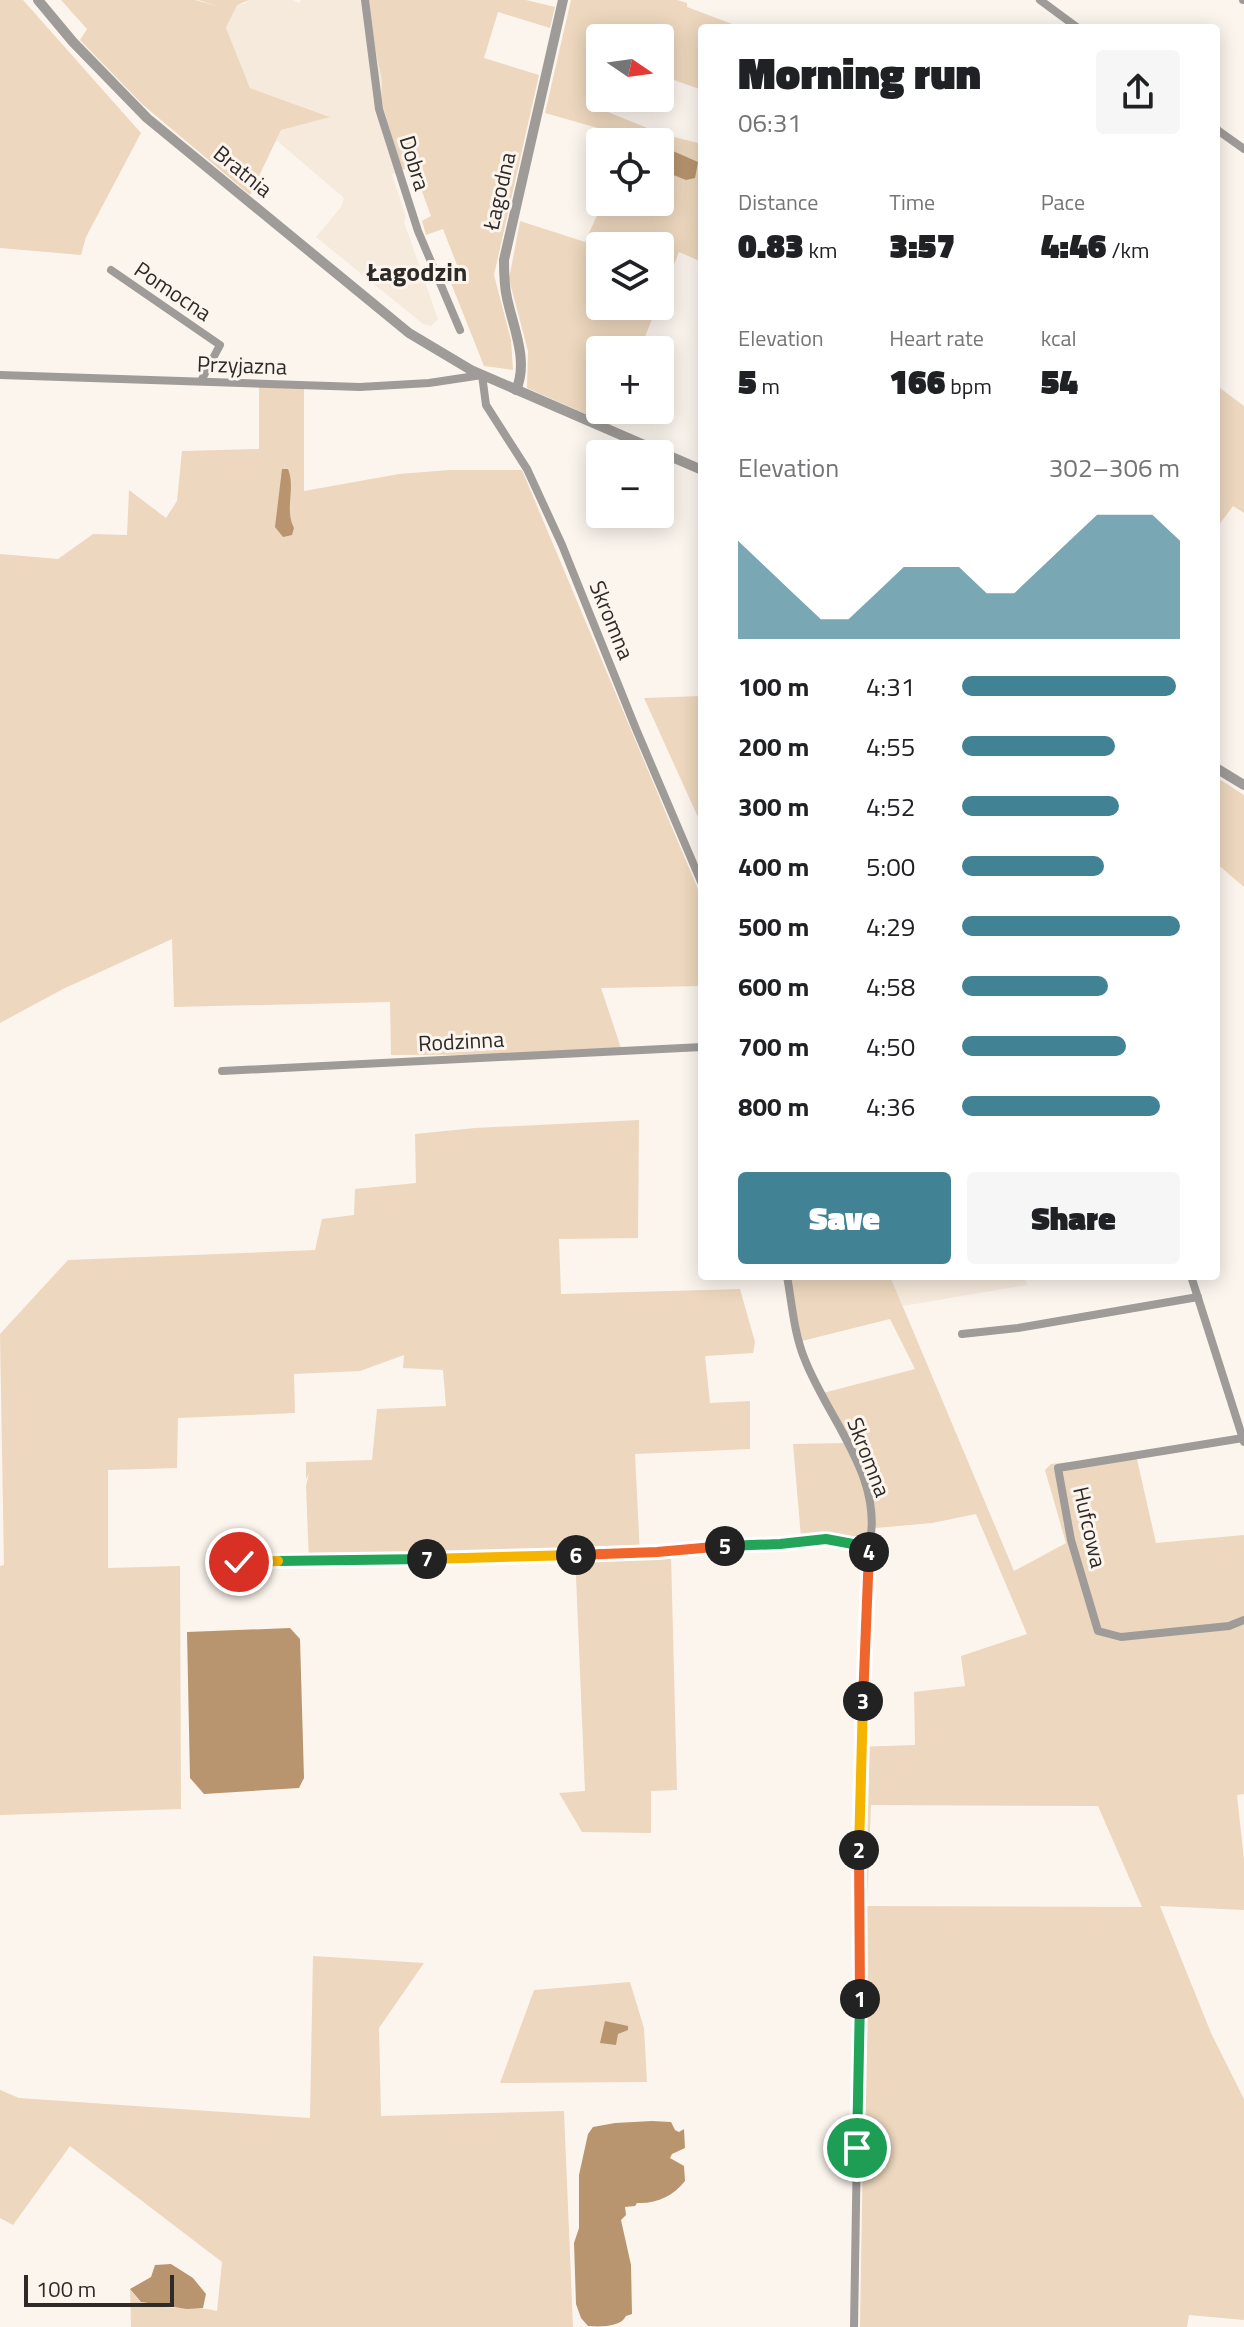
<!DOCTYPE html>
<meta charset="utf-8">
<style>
body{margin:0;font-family:"Titillium Web",sans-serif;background:#f6f6f6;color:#202124;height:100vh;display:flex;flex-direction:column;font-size:30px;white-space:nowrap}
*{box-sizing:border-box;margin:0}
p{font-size:26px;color:#757577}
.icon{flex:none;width:44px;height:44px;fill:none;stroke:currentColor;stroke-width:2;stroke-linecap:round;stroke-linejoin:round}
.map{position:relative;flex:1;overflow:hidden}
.details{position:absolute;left:698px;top:24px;width:522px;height:1256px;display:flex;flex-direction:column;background:#fff;border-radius:8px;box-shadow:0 4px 20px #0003}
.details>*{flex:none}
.needle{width:52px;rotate:103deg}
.fabs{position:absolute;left:586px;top:24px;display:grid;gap:16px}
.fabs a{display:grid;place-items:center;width:88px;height:88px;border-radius:8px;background:#fff;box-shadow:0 4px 20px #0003;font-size:40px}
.scale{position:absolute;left:24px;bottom:20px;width:150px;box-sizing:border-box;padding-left:8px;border:4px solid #2d2a28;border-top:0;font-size:22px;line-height:28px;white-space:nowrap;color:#2d2a28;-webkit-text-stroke:6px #fcf5ee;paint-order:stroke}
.pin{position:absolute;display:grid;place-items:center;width:68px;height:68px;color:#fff;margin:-34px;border:4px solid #fff;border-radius:50%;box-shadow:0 2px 8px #0007}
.km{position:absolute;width:40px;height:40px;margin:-20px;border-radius:50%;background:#222;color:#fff;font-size:22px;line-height:40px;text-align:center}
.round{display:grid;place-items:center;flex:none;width:84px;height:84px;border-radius:8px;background:#f6f6f6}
.summary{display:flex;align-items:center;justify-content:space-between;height:136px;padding:0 40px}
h1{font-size:44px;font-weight:800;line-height:60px}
.figures{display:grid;grid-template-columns:repeat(3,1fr);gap:12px;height:136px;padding:8px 40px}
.figures div{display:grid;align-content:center}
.figures b{font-size:34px;font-weight:800}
.figures small{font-size:22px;font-weight:400}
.figures p{font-size:22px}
.chart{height:224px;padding:16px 40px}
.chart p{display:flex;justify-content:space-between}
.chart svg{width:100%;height:144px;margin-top:8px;fill:#418295;opacity:.7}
.button{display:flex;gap:16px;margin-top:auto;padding:16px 40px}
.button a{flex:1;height:92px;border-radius:8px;background:#418295;color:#fff;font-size:32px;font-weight:800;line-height:92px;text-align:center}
.button a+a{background:#f6f6f6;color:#202124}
ul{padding:0 40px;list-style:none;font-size:26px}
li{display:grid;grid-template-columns:128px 96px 1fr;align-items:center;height:60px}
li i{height:20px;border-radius:10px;background:#418295}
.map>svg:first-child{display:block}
.built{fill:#f6eadc}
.green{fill:#edd7be;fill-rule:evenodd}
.water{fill:#b8956e}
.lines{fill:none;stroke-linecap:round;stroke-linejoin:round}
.minor{stroke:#9e9b98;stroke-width:8}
.tertiary{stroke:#9e9b98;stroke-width:10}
.split-1-casing{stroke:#fff;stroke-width:16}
.split-2-casing{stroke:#fff;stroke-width:16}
.split-3-casing{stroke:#fff;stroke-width:16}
.split-4-casing{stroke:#fff;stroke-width:16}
.split-5-casing{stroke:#fff;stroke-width:16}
.split-6-casing{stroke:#fff;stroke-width:16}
.split-7-casing{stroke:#fff;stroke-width:16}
.split-8-casing{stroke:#fff;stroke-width:16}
.split-9-casing{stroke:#fff;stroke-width:16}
.split-1{stroke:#22a559;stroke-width:10}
.split-2{stroke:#f0652b;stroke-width:10}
.split-3{stroke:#f5b400;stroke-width:10}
.split-4{stroke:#f0652b;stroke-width:10}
.split-5{stroke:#22a559;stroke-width:10}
.split-6{stroke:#f0652b;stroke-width:10}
.split-7{stroke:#f5b400;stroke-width:10}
.split-8{stroke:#22a559;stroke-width:10}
.split-9{stroke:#f5b400;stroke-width:10}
.labels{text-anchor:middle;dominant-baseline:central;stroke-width:6;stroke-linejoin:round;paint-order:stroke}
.street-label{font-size:22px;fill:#2d2a28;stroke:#fcf5ee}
.quarter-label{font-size:26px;font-weight:bold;fill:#2d2a28;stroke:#fcf5ee}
</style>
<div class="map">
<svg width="1244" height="2327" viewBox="0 0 1244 2327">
<rect width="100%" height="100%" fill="#fcf5ee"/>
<g class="built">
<path d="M 249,0 L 292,0 L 299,3 L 301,0 L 365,0 L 382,81 L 381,100 L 402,170 L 392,174 L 406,217 L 404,222 L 438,319 L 431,326 L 423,324 L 316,237 L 341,207 L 344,198 L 276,140 L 281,130 L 328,116 L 250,88 L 226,29 L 237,4 L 244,4 Z"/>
<path d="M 890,1276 L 1025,1276 L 1027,1285 L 903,1306 Z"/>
</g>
<g class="green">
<path d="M 0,0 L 23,0 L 141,133 L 86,237 L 81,255 L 0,248 Z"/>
<path d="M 61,0 L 195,0 L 220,7 L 198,0 L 249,0 L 237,5 L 226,28 L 250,88 L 330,117 L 281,130 L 250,195 L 142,104 L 80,40 L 87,29 Z"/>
<path d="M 365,0 L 526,0 L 555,7 L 550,28 L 498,12 L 484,58 L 539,75 L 494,275 L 511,340 L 513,370 L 484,366 L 451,283 L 462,278 L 443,229 L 426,235 L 422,221 L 431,216 L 413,167 L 402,170 L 381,100 L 382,81 Z"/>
<path d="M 571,0 L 677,0 L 687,3 L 687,7 L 743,28 L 702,28 L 702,90 L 660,75 L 660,38 L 600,38 L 600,98 L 607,98 L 603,110 L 662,134 L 698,143 L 702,132 L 702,262 L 679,252 L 660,300 L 660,246 L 600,246 L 600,306 L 657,306 L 640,350 L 600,350 L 600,410 L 617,410 L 611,425 L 527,388 L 528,351 L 509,279 L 520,221 L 585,242 L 603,202 L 660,202 L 660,142 L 625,142 L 626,136 L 545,113 Z"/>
<path d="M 259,384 L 304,385 L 304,491 L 399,474 L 449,470 L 522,470 L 702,899 L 702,986 L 601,988 L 623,1054 L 391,1055 L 390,1002 L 174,1007 L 172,939 L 63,989 L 0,1023 L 0,554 L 58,559 L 93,534 L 127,535 L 129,490 L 166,518 L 177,501 L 182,451 L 259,449 Z"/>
<path d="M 1216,385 L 1244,406 L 1244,513 L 1233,506 L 1216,529 Z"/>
<path d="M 702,696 L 702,826 L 644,698 Z"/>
<path d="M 1216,777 L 1244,795 L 1244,887 L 1216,863 Z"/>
<path d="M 639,1120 L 638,1238 L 559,1239 L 561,1294 L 740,1289 L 755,1342 L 753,1353 L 705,1356 L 710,1403 L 750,1401 L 750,1449 L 635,1454 L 640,1555 L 671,1554 L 677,1790 L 651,1791 L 651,1833 L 582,1832 L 559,1793 L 585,1791 L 575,1553 L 309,1561 L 306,1486 L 309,1474 L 306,1479 L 306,1462 L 372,1460 L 377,1409 L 446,1406 L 443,1370 L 403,1368 L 404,1355 L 360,1371 L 294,1374 L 295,1413 L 178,1418 L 177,1468 L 108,1470 L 108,1568 L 180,1566 L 181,1809 L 0,1815 L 0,1566 L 4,1565 L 0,1334 L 68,1260 L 315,1250 L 322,1219 L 354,1215 L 355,1189 L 416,1183 L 415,1134 L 475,1128 Z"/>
<path d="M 784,1276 L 890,1276 L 1014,1571 L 1066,1543 L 1045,1470 L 1051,1464 L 1136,1455 L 1156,1543 L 1244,1535 L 1244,1794 L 1237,1795 L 1244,1860 L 1244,1910 L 1160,1906 L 1211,2033 L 1244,2099 L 1244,2320 L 1189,2315 L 1187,2327 L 860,2327 L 867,1907 L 853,1906 L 856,1747 L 915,1745 L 914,1692 L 965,1686 L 961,1656 L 1027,1634 L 976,1514 L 932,1523 L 876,1528 L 860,1538 L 801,1537 L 793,1444 L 846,1443 L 823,1393 L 915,1369 L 890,1319 L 798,1342 ZM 871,1805 L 1098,1806 L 1142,1907 L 867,1906 Z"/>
<path d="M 313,1956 L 424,1963 L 379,2028 L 381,2116 L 564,2111 L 573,2327 L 131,2327 L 130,2289 C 134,2294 138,2301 144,2303 C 168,2311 194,2305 217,2311 L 222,2262 L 70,2146 L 13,2225 L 0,2218 L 0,2090 L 19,2098 L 310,2118 Z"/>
<path d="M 630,1982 L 644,2028 L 647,2082 L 500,2083 L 534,1990 Z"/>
</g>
<g class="water">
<path d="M 666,148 L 698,162 L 695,178 L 686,180 L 661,170 L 660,157 Z"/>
<path d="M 282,469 L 288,469 C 296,489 284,509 294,528 L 292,535 L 283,537 L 275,527 Z"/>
<path d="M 290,1628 L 300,1639 L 304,1778 L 299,1788 L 204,1794 L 190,1778 L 187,1632 Z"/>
<path d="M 605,2021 L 628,2026 L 628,2030 L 618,2034 L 616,2045 L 600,2043 Z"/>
<path d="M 652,2121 L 671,2122 L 675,2130 L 679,2132 L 684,2129 L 685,2148 L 672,2154 L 670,2158 L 684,2166 L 685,2181 C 673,2196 657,2204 637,2203 L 635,2206 L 625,2207 L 626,2215 L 621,2220 L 631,2265 L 632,2314 L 626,2316 C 621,2327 601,2327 588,2326 L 581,2318 L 576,2304 L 574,2243 L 579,2228 L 579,2175 L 588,2134 L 593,2127 L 615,2123 Z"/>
<path d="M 171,2264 L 193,2278 L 206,2294 L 203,2308 L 187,2309 L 141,2302 L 130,2289 L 151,2277 L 155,2265 Z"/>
</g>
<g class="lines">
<g class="minor">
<path d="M 365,0 L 379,109 L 418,231 L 460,330"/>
<path d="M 1040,0 L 1078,28"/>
<path d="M 1243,0 L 1244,0"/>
<path d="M 1216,129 L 1244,149"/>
<path d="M 111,270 L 220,345 L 201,381"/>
<path d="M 0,375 L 360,387 L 429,383 L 482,375 L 486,405 L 527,469 L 562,545 L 636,729 L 702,884"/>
<path d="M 222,1071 L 702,1047"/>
<path d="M 787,1276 C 792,1304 794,1334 805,1360 C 829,1421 885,1478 869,1547 L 858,1900 L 860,1963 L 854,2327"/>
<path d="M 1191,1276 L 1244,1442"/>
<path d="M 962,1334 L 1018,1328 L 1198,1297"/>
<path d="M 1243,1438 L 1058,1468 L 1071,1540 L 1098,1631 L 1121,1637 L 1229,1626 L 1244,1620"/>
<path d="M 239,1562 L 393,1560 L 657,1552 L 706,1547 L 780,1544 L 826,1539 L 869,1547"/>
</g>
<g class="tertiary">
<path d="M 38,0 L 73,42 L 147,118 L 409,333 L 471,370 L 702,470"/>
<path d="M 516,390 C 529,361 513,327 507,298 C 504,285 504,273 504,260 L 563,0"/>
<path d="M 1216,768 L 1244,785"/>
</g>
</g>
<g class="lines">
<g class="split-1-casing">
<path id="split-1" d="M 857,2148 L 860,1999"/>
</g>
<g class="split-2-casing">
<path id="split-2" d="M 859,1850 L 860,1999"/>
</g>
<g class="split-3-casing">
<path id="split-3" d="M 859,1850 L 863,1701"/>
</g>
<g class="split-4-casing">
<path id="split-4" d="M 863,1701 L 869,1552"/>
</g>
<g class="split-5-casing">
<path id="split-5" d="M 725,1546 L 780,1544 L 826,1539 L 869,1547 L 869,1552"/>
</g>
<g class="split-6-casing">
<path id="split-6" d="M 576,1555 L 657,1552 L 725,1546"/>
</g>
<g class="split-7-casing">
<path id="split-7" d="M 427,1559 L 576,1555"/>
</g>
<g class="split-8-casing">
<path id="split-8" d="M 278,1561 L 427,1559"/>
</g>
<g class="split-9-casing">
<path id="split-9" d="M 239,1562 L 278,1561"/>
</g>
<use href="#split-1" class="split-1"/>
<use href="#split-2" class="split-2"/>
<use href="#split-3" class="split-3"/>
<use href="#split-4" class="split-4"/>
<use href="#split-5" class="split-5"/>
<use href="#split-6" class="split-6"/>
<use href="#split-7" class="split-7"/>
<use href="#split-8" class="split-8"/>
<use href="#split-9" class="split-9"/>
</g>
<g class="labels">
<g class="street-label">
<text transform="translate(415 163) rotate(73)">Dobra</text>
<text transform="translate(243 171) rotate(39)">Bratnia</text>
<text transform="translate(499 191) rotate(-77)">Łagodna</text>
<text transform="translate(173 291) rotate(34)">Pomocna</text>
<text transform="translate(242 365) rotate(2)">Przyjazna</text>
<text transform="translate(612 620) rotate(68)">Skromna</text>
<text transform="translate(461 1041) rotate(-3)">Rodzinna</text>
<text transform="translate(869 1457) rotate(69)">Skromna</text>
<text transform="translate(1090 1527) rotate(77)">Hufcowa</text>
</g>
<g class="quarter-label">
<text x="417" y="271">Łagodzin</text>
</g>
</g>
</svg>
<div class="fabs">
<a><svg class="needle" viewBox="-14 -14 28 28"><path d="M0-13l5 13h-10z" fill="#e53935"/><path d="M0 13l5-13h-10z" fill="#757577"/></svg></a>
<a><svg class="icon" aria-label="locate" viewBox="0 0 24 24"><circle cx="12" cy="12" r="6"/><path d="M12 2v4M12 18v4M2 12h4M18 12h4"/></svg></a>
<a><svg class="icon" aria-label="layers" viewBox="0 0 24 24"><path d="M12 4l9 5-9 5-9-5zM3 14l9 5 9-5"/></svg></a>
<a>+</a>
<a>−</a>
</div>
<div class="scale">100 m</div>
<div class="pin" style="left:857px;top:2148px;background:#1e9e55"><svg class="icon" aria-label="arrive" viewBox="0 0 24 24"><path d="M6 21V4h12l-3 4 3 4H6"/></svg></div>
<div class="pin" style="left:239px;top:1562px;background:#d93025"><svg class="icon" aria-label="check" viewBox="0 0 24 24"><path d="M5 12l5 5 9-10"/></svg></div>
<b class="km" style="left:860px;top:1999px">1</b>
<b class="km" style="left:859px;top:1850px">2</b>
<b class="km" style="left:863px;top:1701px">3</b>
<b class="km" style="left:869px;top:1552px">4</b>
<b class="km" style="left:725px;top:1546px">5</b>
<b class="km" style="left:576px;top:1555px">6</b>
<b class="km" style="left:427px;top:1559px">7</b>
<section class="details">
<div class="summary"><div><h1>Morning run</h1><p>06:31</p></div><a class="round"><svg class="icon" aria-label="share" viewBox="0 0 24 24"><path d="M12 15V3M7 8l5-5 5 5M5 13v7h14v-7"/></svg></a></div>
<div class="figures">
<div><p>Distance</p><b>0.83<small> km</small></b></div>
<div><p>Time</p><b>3:57</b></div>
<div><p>Pace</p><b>4:46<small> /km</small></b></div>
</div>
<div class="figures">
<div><p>Elevation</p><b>5<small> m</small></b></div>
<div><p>Heart rate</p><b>166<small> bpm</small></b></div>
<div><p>kcal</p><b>54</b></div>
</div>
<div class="chart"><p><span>Elevation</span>302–306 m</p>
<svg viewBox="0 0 160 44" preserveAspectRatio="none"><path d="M0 44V14L10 22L20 30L30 38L40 38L50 30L60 22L70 22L80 22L90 30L100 30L110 22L120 14L130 6L140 6L150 6L160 14V44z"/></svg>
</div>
<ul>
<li><b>100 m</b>4:31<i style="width:98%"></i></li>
<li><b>200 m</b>4:55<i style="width:70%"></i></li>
<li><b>300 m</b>4:52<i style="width:72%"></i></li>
<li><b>400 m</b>5:00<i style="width:65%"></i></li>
<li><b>500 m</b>4:29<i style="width:100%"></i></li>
<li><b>600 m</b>4:58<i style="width:67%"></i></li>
<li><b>700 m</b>4:50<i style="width:75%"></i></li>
<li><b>800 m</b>4:36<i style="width:91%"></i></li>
</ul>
<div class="button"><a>Save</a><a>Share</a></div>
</section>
</div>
